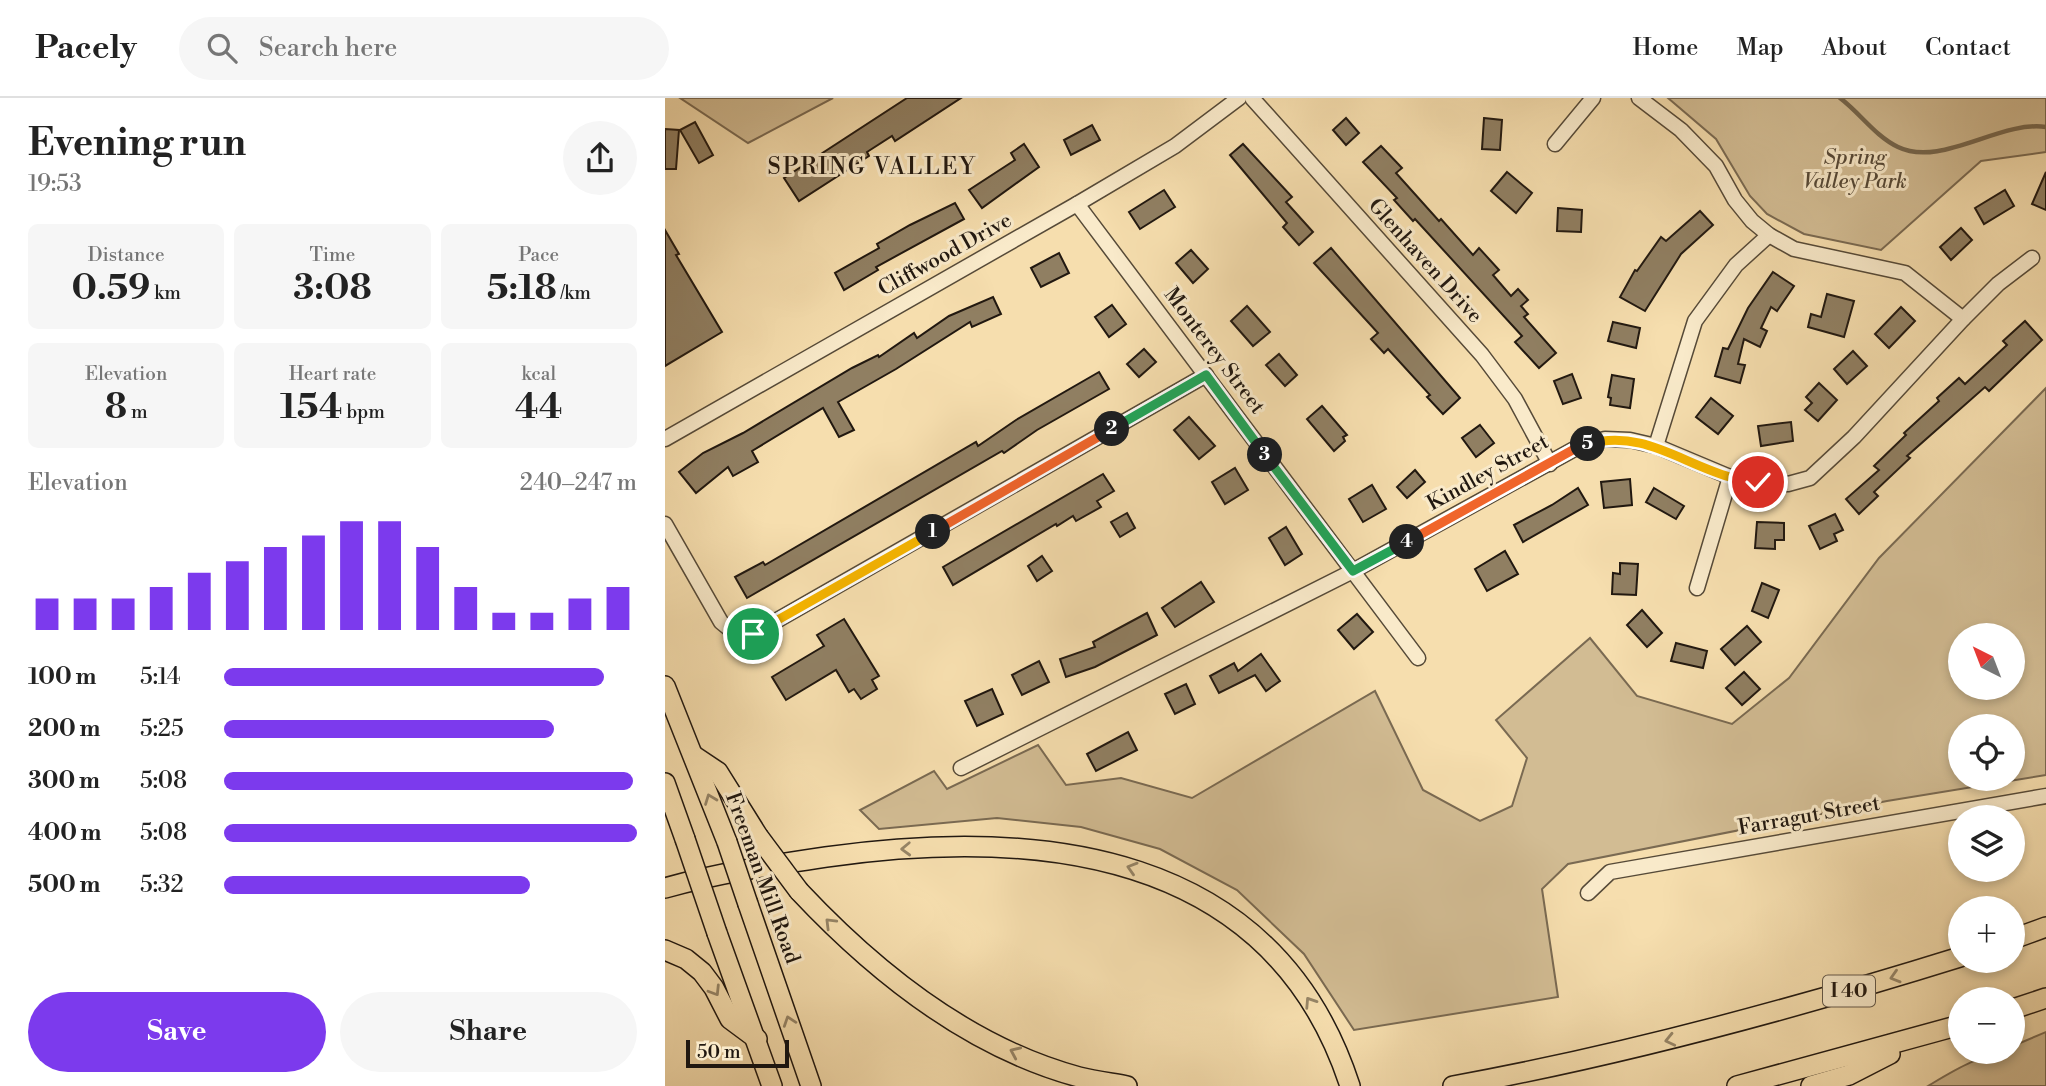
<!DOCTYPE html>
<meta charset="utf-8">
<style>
body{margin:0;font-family:"Libre Bodoni",serif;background:#f6f6f6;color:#222;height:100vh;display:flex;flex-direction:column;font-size:26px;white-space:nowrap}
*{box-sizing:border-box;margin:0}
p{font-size:23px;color:#767676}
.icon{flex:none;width:38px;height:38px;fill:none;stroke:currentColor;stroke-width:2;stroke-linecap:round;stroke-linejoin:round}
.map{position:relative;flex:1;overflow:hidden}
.side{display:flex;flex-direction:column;background:#fff;width:665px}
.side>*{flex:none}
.needle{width:46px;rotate:318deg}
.buttons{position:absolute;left:1283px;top:525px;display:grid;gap:14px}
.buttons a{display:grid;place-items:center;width:77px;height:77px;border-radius:50%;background:#fff;box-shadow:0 4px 10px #0003;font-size:35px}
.scale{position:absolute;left:21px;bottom:18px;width:103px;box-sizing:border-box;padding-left:7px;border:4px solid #211810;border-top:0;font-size:19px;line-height:24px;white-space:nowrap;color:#211810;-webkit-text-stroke:5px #f9eaca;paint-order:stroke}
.pin{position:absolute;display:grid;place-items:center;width:60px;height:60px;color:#fff;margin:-30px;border:4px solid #fff;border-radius:50%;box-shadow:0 2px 7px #0007}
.km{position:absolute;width:35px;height:35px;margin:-18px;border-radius:50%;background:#222;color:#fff;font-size:19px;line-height:35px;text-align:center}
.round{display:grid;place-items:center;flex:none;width:74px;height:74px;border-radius:37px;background:#f6f6f6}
.headline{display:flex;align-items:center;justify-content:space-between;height:119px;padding:0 28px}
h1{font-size:38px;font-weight:700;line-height:52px}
.stats{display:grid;grid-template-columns:repeat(3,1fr);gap:10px;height:119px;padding:7px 28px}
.stats div{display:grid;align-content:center;border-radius:10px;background:#f6f6f6;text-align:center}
.stats b{font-size:35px;font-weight:700}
.stats small{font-size:19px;font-weight:400}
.stats p{font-size:19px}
.chart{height:196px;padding:14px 28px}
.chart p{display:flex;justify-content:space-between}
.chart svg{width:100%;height:126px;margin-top:7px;stroke:#7c3aed;stroke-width:6}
.cta{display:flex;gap:14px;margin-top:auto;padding:14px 28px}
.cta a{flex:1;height:80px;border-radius:42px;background:#7c3aed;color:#fff;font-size:28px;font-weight:700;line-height:80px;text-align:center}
.cta a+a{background:#f6f6f6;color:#222}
ul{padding:0 28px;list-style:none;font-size:23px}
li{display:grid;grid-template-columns:112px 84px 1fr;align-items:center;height:52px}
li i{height:18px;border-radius:9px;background:#7c3aed}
header{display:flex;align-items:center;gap:42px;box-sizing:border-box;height:98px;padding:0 35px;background:#fff;border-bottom:2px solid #e0e0e0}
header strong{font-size:33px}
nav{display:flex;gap:38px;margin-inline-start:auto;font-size:24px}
.search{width:490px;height:63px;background:#f6f6f6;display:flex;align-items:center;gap:18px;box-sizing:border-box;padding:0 24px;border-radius:38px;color:#767676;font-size:26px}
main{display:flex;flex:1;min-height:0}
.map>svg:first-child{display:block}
.green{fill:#d2bc93;stroke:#7a6a52;stroke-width:2;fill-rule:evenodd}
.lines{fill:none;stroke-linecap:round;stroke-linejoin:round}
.stream{stroke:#76674e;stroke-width:4.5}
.building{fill:#907f62;stroke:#211810;stroke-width:2}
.minor-casing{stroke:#564a38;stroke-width:17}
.highway-casing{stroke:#211810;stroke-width:22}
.minor{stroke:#f9eaca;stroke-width:14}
.highway{stroke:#f6deae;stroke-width:19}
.highway-bridge-casing{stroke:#211810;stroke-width:22;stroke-linecap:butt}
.highway-bridge{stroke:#f6deae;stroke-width:19}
.oneway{stroke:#968567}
.split-1-casing{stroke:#fff;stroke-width:14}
.split-2-casing{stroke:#fff;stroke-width:14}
.split-3-casing{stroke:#fff;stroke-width:14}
.split-4-casing{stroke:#fff;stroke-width:14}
.split-5-casing{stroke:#fff;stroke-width:14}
.split-6-casing{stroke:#fff;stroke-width:14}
.split-1{stroke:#f5b400;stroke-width:9}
.split-2{stroke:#f0652b;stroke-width:9}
.split-3{stroke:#22a559;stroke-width:9}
.split-4{stroke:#22a559;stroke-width:9}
.split-5{stroke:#f0652b;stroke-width:9}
.split-6{stroke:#f5b400;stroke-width:9}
.labels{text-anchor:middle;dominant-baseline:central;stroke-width:6;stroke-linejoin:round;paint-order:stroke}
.shield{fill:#f9eaca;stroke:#625748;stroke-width:2}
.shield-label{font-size:19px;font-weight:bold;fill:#211810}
.park-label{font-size:21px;font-style:italic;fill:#564937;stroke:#f9eaca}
.street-label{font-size:21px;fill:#211810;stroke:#f9eaca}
.neighbourhood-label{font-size:23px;letter-spacing:2px;fill:#211810;stroke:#f9eaca}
</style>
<header>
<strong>Pacely</strong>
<div class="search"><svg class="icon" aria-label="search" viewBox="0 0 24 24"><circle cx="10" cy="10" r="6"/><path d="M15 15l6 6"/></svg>Search here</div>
<nav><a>Home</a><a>Map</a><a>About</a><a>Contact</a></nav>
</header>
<main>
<section class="side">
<div class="headline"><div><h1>Evening run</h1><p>19:53</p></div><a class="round"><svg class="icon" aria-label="share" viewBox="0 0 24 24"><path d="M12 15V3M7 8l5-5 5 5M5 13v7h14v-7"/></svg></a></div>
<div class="stats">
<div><p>Distance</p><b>0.59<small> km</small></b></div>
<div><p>Time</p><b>3:08</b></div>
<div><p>Pace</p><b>5:18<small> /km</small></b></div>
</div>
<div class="stats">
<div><p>Elevation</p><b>8<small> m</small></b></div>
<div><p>Heart rate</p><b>154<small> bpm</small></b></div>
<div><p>kcal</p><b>44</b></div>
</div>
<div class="chart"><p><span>Elevation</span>240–247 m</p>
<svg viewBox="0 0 160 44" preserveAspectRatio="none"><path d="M5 44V33M15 44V33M25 44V33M35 44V29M45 44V24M55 44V20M65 44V15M75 44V11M85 44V6M95 44V6M105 44V15M115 44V29M125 44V38M135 44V38M145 44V33M155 44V29"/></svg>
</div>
<ul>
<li><b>100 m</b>5:14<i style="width:92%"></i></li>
<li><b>200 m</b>5:25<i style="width:80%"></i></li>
<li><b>300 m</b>5:08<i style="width:99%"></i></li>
<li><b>400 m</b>5:08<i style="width:100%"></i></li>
<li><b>500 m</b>5:32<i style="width:74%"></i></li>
</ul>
<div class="cta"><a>Save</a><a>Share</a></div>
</section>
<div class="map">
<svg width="1381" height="988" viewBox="0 0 1381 988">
<rect width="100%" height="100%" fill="#f6deae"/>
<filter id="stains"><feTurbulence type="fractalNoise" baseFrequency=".00286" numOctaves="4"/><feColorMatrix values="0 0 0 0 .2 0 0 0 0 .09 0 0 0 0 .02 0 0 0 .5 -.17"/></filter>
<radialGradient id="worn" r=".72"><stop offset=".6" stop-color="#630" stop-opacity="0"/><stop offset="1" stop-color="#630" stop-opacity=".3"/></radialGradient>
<g class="green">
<path d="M 15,0 L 168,0 L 83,45 Z"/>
<path d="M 1003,0 L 1381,0 L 1381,54 L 1316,63 L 1216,152 L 1139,136 L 1102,116 L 1085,98 L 1051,41 Z"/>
<path d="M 1381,290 L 1381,677 L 1222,703 L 903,766 L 877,791 L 893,899 L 689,932 L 639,856 L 572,792 L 495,751 L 416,729 L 332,720 L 214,731 L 195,712 L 269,673 L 282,691 L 373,647 L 401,687 L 456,680 L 527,700 L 710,593 L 758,692 L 815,723 L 847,708 L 862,660 L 831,622 L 925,540 L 972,598 L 1067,626 L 1124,580 L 1214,460 ZM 1348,537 L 1348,590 L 1295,590 L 1295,537 ZM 1348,628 L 1348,681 L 1295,681 L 1295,628 Z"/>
<path d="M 1381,934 L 1381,988 L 1263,988 C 1288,973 1318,954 1348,954 L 1348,948 Z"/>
</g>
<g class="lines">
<path class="stream" d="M 1175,0 C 1195,15 1210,38 1233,49 C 1276,70 1335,22 1381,29"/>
</g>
<g class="building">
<path d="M 242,0 L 296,0 L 230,43 L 227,38 L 202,54 L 204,58 L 134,103 L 119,80 Z"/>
<path d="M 681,20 L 694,35 L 681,47 L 668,32 Z"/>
<path d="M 819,20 L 837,22 L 835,52 L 817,51 Z"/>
<path d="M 30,24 L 48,57 L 34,65 L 15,32 Z"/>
<path d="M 427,27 L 435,42 L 406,57 L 399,42 Z"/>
<path d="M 0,31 L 14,32 L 11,71 L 0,71 Z"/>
<path d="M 359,46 L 374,69 L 317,110 L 304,92 L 350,62 L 346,55 Z"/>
<path d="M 578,46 L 627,99 L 621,104 L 648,134 L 634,147 L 618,129 L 622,125 L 565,57 Z"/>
<path d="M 716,48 L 737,70 L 731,75 L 774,123 L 776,121 L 808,157 L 814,150 L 834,172 L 828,177 L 846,198 L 853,191 L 863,202 L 856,208 L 863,216 L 859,219 L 891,255 L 874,270 L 850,244 L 857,238 L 750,121 L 748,123 L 729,102 L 732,100 L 698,64 Z"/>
<path d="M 842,74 L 867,95 L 851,115 L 826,93 Z"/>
<path d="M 1381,74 L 1381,112 L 1367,106 Z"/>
<path d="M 499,92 L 510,109 L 475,131 L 464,114 Z"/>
<path d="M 1340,92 L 1349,108 L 1319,126 L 1310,110 Z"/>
<path d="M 290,105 L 299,121 L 211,169 L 213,172 L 179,192 L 170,175 L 214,150 L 212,146 L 245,127 Z"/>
<path d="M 893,110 L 917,112 L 916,134 L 892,133 Z"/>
<path d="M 1035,113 L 1048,127 L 1016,156 L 980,213 L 955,199 L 970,172 L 972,173 L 996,139 L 1001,143 Z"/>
<path d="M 1296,130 L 1307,142 L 1286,162 L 1275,149 Z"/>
<path d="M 0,132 L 14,156 L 11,157 L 57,234 L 0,268 Z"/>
<path d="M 666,150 L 795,300 L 778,316 L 762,299 L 765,297 L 723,251 L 719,255 L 706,241 L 713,235 L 649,165 Z"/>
<path d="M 526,152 L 543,171 L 528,185 L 511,165 Z"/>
<path d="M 394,155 L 404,175 L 376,189 L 366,170 Z"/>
<path d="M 1108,174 L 1129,188 L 1112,213 L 1106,209 L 1096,230 L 1102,233 L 1095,249 L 1079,241 L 1073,266 L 1080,267 L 1075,285 L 1050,278 L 1058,250 L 1063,251 L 1083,210 Z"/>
<path d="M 1162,196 L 1189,203 L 1179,239 L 1143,229 L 1146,216 L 1156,219 Z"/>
<path d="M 328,199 L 336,216 L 307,229 L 305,224 L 231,271 L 173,304 L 189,332 L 174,339 L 158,310 L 87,353 L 93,364 L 68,378 L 63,369 L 31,395 L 14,374 L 38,355 L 78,335 L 187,270 L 213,257 L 214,259 L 249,235 L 252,240 L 284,218 Z"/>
<path d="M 447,207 L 461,226 L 444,239 L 430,219 Z"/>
<path d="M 582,208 L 605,234 L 588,248 L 566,223 Z"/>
<path d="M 1236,209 L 1250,223 L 1224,250 L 1210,236 Z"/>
<path d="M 1360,223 L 1377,242 L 1324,293 L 1320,289 L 1242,358 L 1245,360 L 1209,394 L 1213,398 L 1194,416 L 1181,401 L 1214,372 L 1209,368 L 1241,337 L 1239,335 L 1274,303 L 1272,300 L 1294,280 L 1300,286 L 1342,247 L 1338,243 Z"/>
<path d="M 948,224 L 975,230 L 971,250 L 943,243 Z"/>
<path d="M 479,251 L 491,264 L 474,279 L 462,266 Z"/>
<path d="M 1188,253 L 1202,268 L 1182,286 L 1169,271 Z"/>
<path d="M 614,256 L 632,277 L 620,288 L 601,267 Z"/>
<path d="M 434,274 L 444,291 L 372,332 L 339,355 L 337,353 L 82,500 L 70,479 L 98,464 L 100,467 L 311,344 L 313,348 L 351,322 Z"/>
<path d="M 907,276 L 916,300 L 898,306 L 889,283 Z"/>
<path d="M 947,277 L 969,281 L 965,310 L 945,307 L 946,300 L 943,299 Z"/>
<path d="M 1154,285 L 1172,302 L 1153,323 L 1140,312 L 1147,305 L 1141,299 Z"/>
<path d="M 1046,300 L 1068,318 L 1053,336 L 1031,319 Z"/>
<path d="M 657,308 L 682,337 L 678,339 L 680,343 L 669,353 L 642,321 Z"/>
<path d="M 524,319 L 550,348 L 534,361 L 509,332 Z"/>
<path d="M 1126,324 L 1128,343 L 1096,348 L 1093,328 Z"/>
<path d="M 815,327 L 829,345 L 811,359 L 797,340 Z"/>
<path d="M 570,370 L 583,392 L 560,406 L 547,384 Z"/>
<path d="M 750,372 L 760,384 L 742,400 L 732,389 Z"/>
<path d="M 438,376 L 449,393 L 432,403 L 436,409 L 411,423 L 408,418 L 392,428 L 391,426 L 288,487 L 278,469 Z"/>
<path d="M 965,381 L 967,407 L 939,410 L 936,384 Z"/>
<path d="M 707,387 L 721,411 L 698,424 L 684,401 Z"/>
<path d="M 913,390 L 923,407 L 858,444 L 849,427 L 887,407 Z"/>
<path d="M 989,390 L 1019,408 L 1011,421 L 981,404 Z"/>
<path d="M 462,415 L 470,430 L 455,439 L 446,424 Z"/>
<path d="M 1170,416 L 1178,432 L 1169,436 L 1172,443 L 1155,451 L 1144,428 Z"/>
<path d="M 1092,424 L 1119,425 L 1119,442 L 1110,442 L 1110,451 L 1090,450 Z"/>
<path d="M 621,429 L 637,456 L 620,467 L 604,440 Z"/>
<path d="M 840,453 L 853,476 L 822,493 L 810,471 Z"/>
<path d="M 377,458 L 387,473 L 372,483 L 363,468 Z"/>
<path d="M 955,465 L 973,466 L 971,497 L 947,496 L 948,475 L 955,476 Z"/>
<path d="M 536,484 L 549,504 L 510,529 L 497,510 Z"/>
<path d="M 1097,485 L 1114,492 L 1103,520 L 1087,513 Z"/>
<path d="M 977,512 L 997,535 L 982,549 L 962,527 Z"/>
<path d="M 482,515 L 492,537 L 430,569 L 401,579 L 395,561 L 430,549 L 428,544 Z"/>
<path d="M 692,516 L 708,534 L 689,551 L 673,532 Z"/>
<path d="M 179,521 L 214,578 L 207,582 L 212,591 L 196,601 L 189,591 L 184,594 L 171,572 L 121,602 L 107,579 L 159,548 L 152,537 Z"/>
<path d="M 1082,528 L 1096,544 L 1070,567 L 1056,551 Z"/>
<path d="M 1011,545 L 1042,553 L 1038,570 L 1006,563 Z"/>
<path d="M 596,556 L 615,583 L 601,593 L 590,577 L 554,595 L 545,578 L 569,565 L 573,573 Z"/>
<path d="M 374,563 L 384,584 L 357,597 L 347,577 Z"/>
<path d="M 1079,574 L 1095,591 L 1077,607 L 1061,590 Z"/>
<path d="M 521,586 L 530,606 L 510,616 L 500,596 Z"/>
<path d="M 327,591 L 338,616 L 312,628 L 300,603 Z"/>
<path d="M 463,634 L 472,652 L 431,673 L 422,656 Z"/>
</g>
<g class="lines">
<g class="minor-casing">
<g id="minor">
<path d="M 587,0 L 817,257 L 850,301 L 885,366"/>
<path d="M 974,0 L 1016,32 L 1051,68 L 1070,102 L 1087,123 L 1104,137 L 1129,151 L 1240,175 L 1298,221"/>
<path d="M 890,46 L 928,0"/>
<path d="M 412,106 L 753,560"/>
<path d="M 0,341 L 412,106 L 510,48 L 574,0"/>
<path d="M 991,348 L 1030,223 L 1071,167 L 1104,137"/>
<path d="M 0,426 L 56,524 L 67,533 L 88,536 L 541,277"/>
<path d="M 1032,490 L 1065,379"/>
<path d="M 296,670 L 688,473 L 913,349 L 940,341 L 965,342 L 991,348 L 1065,379 L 1123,386 L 1145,380 L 1189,339 L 1298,221 L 1333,186 L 1367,160"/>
<path d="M 923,795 L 945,774 L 1381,698"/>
</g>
</g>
<g class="highway-casing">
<g id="highway">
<path d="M 0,588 L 62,744"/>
<path d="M 29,658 L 53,674 L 93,738"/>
<path d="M 0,685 L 20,741"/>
<path d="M 0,790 C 53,775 107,767 161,759 C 373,729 608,751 685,988"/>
<path d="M 134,793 C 210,874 306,950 414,979 C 430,983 446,985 462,988"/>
<path d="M 83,806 L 146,988"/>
<path d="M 52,835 L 107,988"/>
<path d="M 1348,841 L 1381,829"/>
<path d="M 0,852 L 21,861 L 37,874 L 49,890 L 65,921 L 92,941"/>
<path d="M 1348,911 L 1381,900"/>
<path d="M 788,988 C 960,957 1128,911 1295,859"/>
<path d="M 1072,988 L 1295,927"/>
<path d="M 1146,988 L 1184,977 L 1225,956"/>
</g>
</g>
<use href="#minor" class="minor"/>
<use href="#highway" class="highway"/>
<g class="highway-bridge-casing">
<g id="highway-bridge">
<path d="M 93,738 L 134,793"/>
<path d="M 20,741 L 52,835"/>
<path d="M 62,744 L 83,806"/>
</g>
</g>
<use href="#highway-bridge" class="highway-bridge"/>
</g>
<defs><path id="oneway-chevron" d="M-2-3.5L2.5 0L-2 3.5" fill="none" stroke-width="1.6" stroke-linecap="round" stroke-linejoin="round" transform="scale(1.75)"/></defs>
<g class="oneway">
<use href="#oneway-chevron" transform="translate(45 701) rotate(-111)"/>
<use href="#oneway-chevron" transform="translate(241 751) rotate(178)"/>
<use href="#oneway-chevron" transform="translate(467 770) rotate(-163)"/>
<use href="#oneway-chevron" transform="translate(165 825) rotate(-135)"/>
<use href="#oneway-chevron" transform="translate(1230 879) rotate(163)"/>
<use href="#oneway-chevron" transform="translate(50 893) rotate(58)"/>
<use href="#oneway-chevron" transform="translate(645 904) rotate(-123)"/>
<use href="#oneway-chevron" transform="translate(124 923) rotate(-109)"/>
<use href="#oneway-chevron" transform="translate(1005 942) rotate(167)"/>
<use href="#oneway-chevron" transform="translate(350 954) rotate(-156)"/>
</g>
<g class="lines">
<g class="split-1-casing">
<path id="split-1" d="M 88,536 L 268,434"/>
</g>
<g class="split-2-casing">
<path id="split-2" d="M 268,434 L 447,331"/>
</g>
<g class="split-3-casing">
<path id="split-3" d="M 447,331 L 541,277 L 600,357"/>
</g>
<g class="split-4-casing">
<path id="split-4" d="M 600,357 L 688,473 L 742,444"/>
</g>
<g class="split-5-casing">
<path id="split-5" d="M 742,444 L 913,349 L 923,346"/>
</g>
<g class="split-6-casing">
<path id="split-6" d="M 923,346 C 977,331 1016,365 1065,379 C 1074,382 1084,382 1093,384"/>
</g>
<use href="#split-1" class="split-1"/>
<use href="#split-2" class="split-2"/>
<use href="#split-3" class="split-3"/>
<use href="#split-4" class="split-4"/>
<use href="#split-5" class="split-5"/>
<use href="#split-6" class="split-6"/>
</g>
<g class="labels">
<rect class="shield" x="1158" y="877.5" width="52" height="31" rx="5"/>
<g class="shield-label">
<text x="1184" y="893">I 40</text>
</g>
<g class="park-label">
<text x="1190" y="60">Spring<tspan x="1190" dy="24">Valley Park</tspan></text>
</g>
<g class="street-label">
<text transform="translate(280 157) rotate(-29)">Cliffwood Drive</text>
<text transform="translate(760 163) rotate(48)">Glenhaven Drive</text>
<text transform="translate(549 253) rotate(53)">Monterey Street</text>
<text transform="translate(823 375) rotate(-29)">Kindley Street</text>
<text transform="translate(1144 718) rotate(-10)">Farragut Street</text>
<text transform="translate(97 780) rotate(70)">Freeman Mill Road</text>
</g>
<g class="neighbourhood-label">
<text x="207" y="69">SPRING VALLEY</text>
</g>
</g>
<rect width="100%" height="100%" filter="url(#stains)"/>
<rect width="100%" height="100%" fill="url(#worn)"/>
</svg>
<div class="buttons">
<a><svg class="needle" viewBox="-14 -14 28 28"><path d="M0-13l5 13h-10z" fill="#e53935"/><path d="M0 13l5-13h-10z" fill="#767676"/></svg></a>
<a><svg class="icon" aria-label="locate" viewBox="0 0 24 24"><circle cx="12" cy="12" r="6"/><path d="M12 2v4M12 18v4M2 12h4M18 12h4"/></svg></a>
<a><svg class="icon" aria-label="layers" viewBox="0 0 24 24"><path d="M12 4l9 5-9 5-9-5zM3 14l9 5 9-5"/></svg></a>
<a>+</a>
<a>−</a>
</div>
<div class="scale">50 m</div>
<div class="pin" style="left:88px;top:536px;background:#1e9e55"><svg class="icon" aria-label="arrive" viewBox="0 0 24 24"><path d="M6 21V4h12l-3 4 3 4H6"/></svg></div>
<div class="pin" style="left:1093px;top:384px;background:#d93025"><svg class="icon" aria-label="check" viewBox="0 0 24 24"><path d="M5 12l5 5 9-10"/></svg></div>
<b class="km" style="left:268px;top:434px">1</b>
<b class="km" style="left:447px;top:331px">2</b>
<b class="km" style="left:600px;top:357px">3</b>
<b class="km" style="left:742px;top:444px">4</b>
<b class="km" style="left:923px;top:346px">5</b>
</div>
</main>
